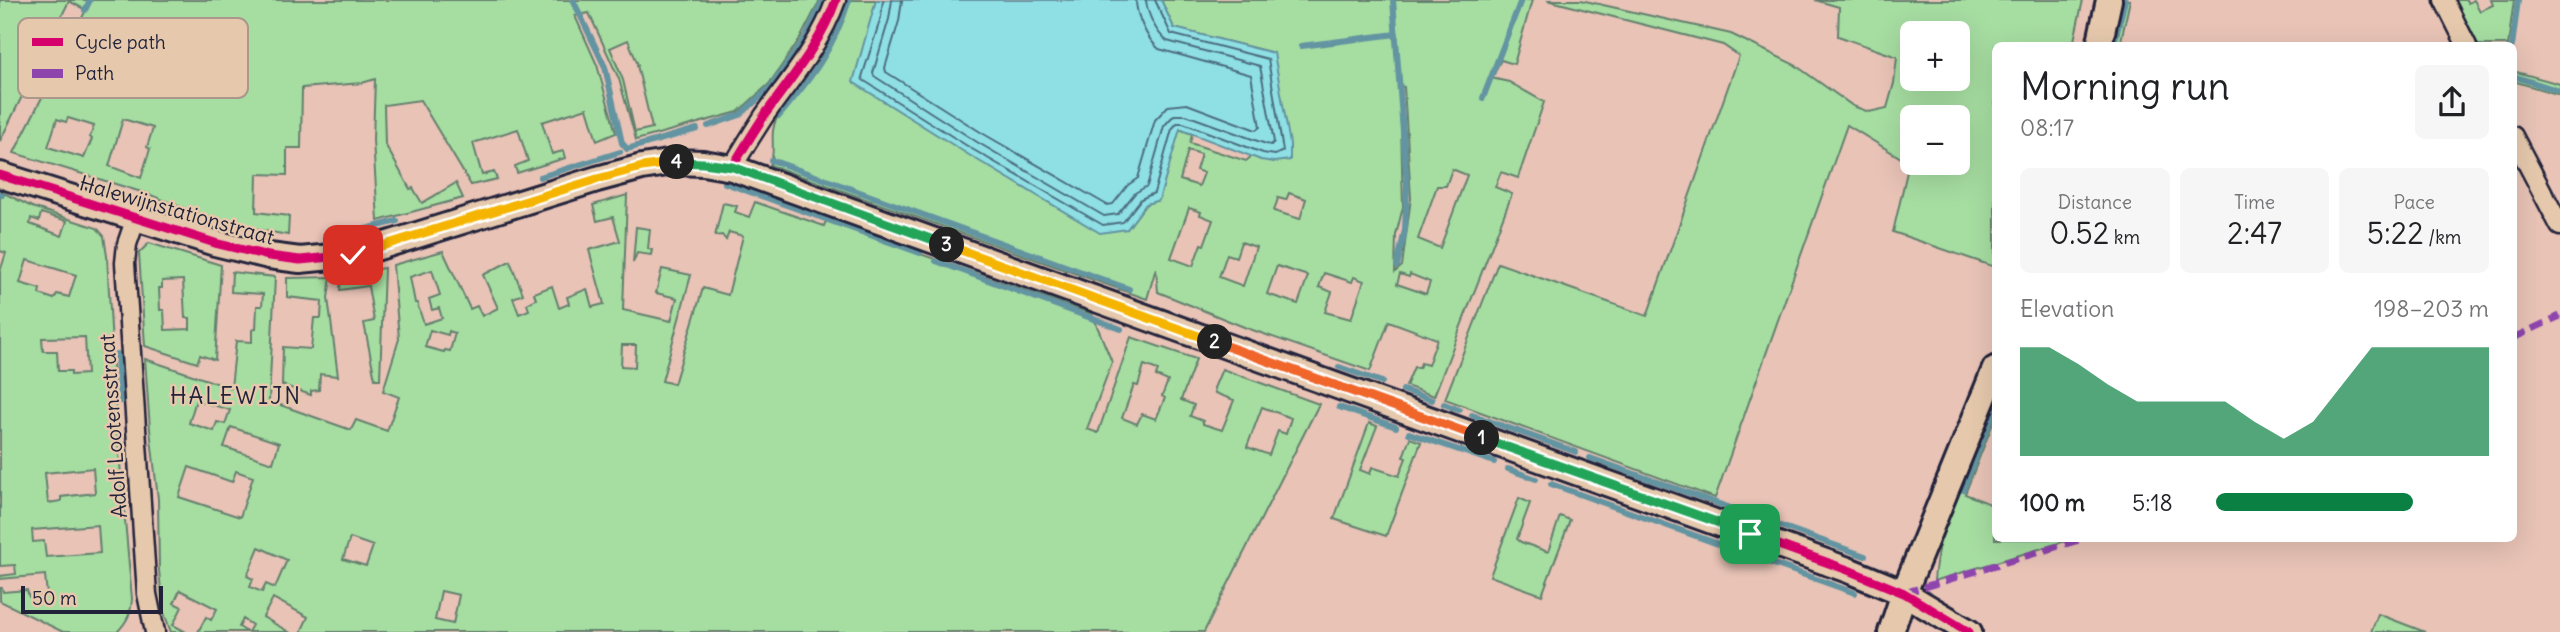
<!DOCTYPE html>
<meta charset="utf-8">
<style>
body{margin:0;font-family:Delius,sans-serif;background:#f6f6f6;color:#202124;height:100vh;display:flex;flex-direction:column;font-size:26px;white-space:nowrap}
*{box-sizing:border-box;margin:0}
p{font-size:23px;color:#757577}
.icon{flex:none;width:38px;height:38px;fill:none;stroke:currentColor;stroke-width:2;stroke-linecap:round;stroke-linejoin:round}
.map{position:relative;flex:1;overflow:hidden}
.drawer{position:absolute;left:1992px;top:42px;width:525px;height:500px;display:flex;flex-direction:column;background:#fff;border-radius:10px;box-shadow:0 7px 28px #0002}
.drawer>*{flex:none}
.fabs{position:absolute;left:1900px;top:21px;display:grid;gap:14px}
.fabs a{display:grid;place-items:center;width:70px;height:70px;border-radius:10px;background:#fff;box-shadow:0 7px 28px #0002;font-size:35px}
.scale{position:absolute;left:21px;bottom:18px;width:142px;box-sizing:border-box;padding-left:7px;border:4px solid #22223b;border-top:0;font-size:19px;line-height:24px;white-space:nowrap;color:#22223b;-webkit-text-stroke:5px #e6c9ad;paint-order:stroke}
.pin{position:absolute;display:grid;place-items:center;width:60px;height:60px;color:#fff;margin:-30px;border-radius:14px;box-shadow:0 4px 10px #0006}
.km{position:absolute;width:35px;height:35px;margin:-18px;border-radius:50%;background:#222;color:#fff;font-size:19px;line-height:35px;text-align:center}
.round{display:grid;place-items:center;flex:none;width:74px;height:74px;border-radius:10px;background:#f6f6f6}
.head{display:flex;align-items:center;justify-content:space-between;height:119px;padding:0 28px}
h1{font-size:38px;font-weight:600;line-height:52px}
.stats{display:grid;grid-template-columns:repeat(3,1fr);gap:10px;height:119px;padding:7px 28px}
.stats div{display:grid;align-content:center;border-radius:10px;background:#f6f6f6;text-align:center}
.stats b{font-size:30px;font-weight:600}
.stats small{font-size:19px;font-weight:400}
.stats p{font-size:19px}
.chart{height:196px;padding:14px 28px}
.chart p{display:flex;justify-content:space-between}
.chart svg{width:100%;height:126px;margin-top:7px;fill:#0b8043;opacity:.7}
ul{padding:0 28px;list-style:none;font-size:23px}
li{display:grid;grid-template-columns:112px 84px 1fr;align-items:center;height:52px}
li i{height:18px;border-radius:9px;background:#0b8043}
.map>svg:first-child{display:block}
.green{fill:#a6dda1;stroke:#64806e;stroke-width:2;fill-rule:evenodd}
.water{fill:#8ee0e5;stroke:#6394a1;stroke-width:2}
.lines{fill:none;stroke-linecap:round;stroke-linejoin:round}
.shore{stroke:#4d6e7f;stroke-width:2}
.stream{stroke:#6394a1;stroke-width:6}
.street-casing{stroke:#22223b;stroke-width:23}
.secondary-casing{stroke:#22223b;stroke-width:30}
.street{stroke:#e6c9ad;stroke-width:18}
.secondary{stroke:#e6c9ad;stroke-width:24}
.quiet{stroke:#8e44ad;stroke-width:7;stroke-dasharray:14 7;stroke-linecap:butt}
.cycleway-casing{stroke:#e6c9ad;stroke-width:13}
.cycleway{stroke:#d6006c;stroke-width:9}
.split-1-casing{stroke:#fff;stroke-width:14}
.split-2-casing{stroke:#fff;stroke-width:14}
.split-3-casing{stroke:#fff;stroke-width:14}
.split-4-casing{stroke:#fff;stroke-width:14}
.split-5-casing{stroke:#fff;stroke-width:14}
.split-1{stroke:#22a559;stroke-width:9}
.split-2{stroke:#f0652b;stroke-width:9}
.split-3{stroke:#f5b400;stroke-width:9}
.split-4{stroke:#22a559;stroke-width:9}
.split-5{stroke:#f5b400;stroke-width:9}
.labels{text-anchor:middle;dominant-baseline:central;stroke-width:5;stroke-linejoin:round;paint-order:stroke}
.street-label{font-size:21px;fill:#22223b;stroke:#e6c9ad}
.neighbourhood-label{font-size:23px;letter-spacing:2px;fill:#22223b;stroke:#e6c9ad}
.key{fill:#e6c9ad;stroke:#ab978b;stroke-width:2}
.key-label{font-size:19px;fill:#22223b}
</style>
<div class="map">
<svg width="2560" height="632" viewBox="0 0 2560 632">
<rect width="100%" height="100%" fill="#e8c3b6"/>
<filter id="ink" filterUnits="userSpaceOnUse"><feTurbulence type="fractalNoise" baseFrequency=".0143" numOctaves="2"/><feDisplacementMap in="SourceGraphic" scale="14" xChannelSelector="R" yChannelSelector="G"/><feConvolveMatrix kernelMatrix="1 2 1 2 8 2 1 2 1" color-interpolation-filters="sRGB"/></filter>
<g filter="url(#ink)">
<g class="green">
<path d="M 0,0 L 820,0 L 801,37 L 769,84 L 738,112 L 636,140 L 619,79 L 589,13 L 575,16 L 597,65 L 616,133 L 597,141 L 587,108 L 542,122 L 552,154 L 563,151 L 565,158 L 517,173 L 515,166 L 528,161 L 518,129 L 473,143 L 482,175 L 494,172 L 497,179 L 471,185 L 420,100 L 384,105 L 385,144 L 410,189 L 413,188 L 422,203 L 456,183 L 463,198 L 378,221 L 373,140 L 375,79 L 362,83 L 302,88 L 301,148 L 287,148 L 287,175 L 257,174 L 256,212 L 289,216 L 288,235 L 243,227 L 188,210 L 148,194 L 14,153 L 86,10 L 69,1 L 0,141 ZM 628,40 L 638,65 L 637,65 L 652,128 L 635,132 L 623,80 L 610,48 ZM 66,51 L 85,57 L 82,66 L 78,65 L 69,94 L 56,89 ZM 68,118 L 94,126 L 90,137 L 92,139 L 84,158 L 48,147 L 57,119 L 66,122 ZM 123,119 L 153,128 L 147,147 L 150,149 L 141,178 L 109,166 Z"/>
<path d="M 843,0 L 876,0 L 874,15 L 1127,229 L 1146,204 L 1159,200 L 1179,129 L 1192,134 L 1190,143 L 1246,161 L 1252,156 L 1261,160 L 1274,53 L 1174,28 L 1161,0 L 1532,0 L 1514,64 L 1501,60 L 1491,78 L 1509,82 L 1544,102 L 1518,178 L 1501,172 L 1495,187 L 1512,194 L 1434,396 L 1406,386 L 1414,367 L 1419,368 L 1421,363 L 1428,365 L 1437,339 L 1389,321 L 1370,371 L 1244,327 L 1158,292 L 1156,268 L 1147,299 L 770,165 C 777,149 768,134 777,118 C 784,106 796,96 805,84 C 822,60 835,29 843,0 ZM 1400,86 L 1404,87 L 1411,198 L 1402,266 L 1395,272 L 1396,235 L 1403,207 ZM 1188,150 L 1201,154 L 1196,170 L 1204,173 L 1199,186 L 1180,180 ZM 1452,169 L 1467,175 L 1440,248 L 1418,239 L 1437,186 L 1446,186 ZM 1289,193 L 1306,199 L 1300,219 L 1274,211 L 1278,198 L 1286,200 ZM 1189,208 L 1201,212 L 1200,215 L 1213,220 L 1204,245 L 1201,244 L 1193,266 L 1171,258 ZM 1241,242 L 1256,247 L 1243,286 L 1219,277 L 1227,254 L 1236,257 ZM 1277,266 L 1308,276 L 1298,304 L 1267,294 ZM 1324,273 L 1352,282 L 1354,277 L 1364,281 L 1351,319 L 1325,312 L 1332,292 L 1319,287 ZM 1400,274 L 1409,277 L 1410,274 L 1430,282 L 1426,294 L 1397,284 Z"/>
<path d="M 1547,0 L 1581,0 L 1731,34 L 1795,65 L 1853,106 L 1869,112 L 1887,108 L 1894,83 L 1897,57 L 1838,36 L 1839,7 L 1815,0 L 2083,0 L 2073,45 L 1995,46 L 1995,267 L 1893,232 L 1909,163 L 1847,125 L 1715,498 L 1445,399 L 1498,263 L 1647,316 L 1739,56 L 1723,45 ZM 1913,33 L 1958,33 L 1958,56 L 1965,58 L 1959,82 L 1943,79 L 1913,79 ZM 1958,117 L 1958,163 L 1913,163 L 1913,117 Z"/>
<path d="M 2118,0 L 2130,0 L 2120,45 L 2108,46 Z"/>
<path d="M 2455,0 L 2466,0 L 2468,3 L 2474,0 L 2480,11 L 2493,5 L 2491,0 L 2514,0 L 2508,45 L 2478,45 Z"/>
<path d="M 2513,71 L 2560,84 L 2560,95 L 2513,81 Z"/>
<path d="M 0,191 L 32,207 L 97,228 L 104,236 L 107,256 L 116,418 L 132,599 C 131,614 127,622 117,632 L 63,632 L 0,601 L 0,588 L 2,588 L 3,592 L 27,590 L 29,597 L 47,595 L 45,575 L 0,579 L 0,576 L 16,574 L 15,565 L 0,566 L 0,272 L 6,253 L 0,251 ZM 41,213 L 67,221 L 62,236 L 30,224 L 31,218 L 39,221 ZM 27,260 L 76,275 L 69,297 L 57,294 L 54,299 L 39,294 L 40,289 L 20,283 ZM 85,337 L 87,374 L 71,375 L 71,371 L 58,371 L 57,351 L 43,351 L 42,338 ZM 93,468 L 95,493 L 61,497 L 61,501 L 48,503 L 45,473 ZM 98,525 L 100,553 L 46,557 L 44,541 L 33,542 L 32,530 Z"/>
<path d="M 627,195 L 623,310 L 671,321 L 677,298 L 656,293 L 662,269 L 691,275 L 662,381 L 674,384 L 703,288 L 728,295 L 743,236 L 729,232 L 726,240 L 722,235 L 715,236 L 723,203 L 737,206 L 735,212 L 749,217 L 755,202 L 824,226 L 826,221 L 1092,314 L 1112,362 L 1087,429 L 1098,433 L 1131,337 L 1196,359 L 1181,400 L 1194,405 L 1190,416 L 1203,421 L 1203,424 L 1222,430 L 1234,400 L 1215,393 L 1214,388 L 1222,369 L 1319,404 L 1204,632 L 301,632 L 308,617 L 273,598 L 263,617 L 289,632 L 248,632 L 252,625 L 243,619 L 239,627 L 247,632 L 198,632 L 206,617 L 211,620 L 217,609 L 180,590 L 174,603 L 182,607 L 173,625 L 186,632 L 171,632 L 163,610 L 159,570 L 158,499 L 150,429 L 145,359 L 231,388 L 236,341 L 252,342 L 252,330 L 256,329 L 257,306 L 262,306 L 263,294 L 231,292 L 232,272 L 275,277 L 269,401 L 351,430 L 356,420 L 387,431 L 399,397 L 383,391 L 399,339 L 393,265 L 443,251 L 470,309 L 477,306 L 482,316 L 498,308 L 483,275 L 510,261 L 523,294 L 513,298 L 519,314 L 529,310 L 527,304 L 536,299 L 534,293 L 552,286 L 559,308 L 569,304 L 567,297 L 587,289 L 592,307 L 604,304 L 589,250 L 620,241 L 613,217 L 597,221 L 593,205 ZM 432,270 L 440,295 L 429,299 L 432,310 L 439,308 L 442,318 L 424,324 L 417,303 L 415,303 L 410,277 ZM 430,330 L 448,335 L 449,331 L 455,333 L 450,351 L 445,350 L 444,352 L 425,347 ZM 622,345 L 636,345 L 635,367 L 621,366 ZM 1144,365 L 1158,370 L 1156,376 L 1168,381 L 1162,396 L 1165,398 L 1156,419 L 1142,414 L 1137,424 L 1122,418 L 1134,385 L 1138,386 ZM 196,400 L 230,410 L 225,424 L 217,422 L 214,431 L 189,423 ZM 1262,407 L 1291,418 L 1286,434 L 1278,431 L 1269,455 L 1247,447 ZM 231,427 L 279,443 L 273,463 L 224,447 ZM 189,467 L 232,482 L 236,471 L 253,477 L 240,517 L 179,497 ZM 350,538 L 373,546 L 366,566 L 343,559 ZM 259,547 L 287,560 L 275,588 L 266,584 L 262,592 L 250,587 L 253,579 L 247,576 ZM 441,591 L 459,595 L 453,624 L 435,620 Z"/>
<path d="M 636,227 L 650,229 L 648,249 L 652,250 L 651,255 L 637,253 L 633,263 Z"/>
<path d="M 149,243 L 221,265 L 215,360 L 200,355 L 197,363 L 145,346 L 139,253 ZM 183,280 L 185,318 L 190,318 L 190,329 L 165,330 L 164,310 L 160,310 L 159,288 L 162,288 L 162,281 Z"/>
<path d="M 384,268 L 380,379 L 375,379 L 364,323 L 374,321 L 368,286 L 340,290 L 341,275 Z"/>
<path d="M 331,277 L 328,298 L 338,376 L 320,374 L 319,390 L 311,391 L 311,395 L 282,385 L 283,347 L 311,349 L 314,318 L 321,318 L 322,301 L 287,297 L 287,278 Z"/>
<path d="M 1995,390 L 1995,418 L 1965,494 L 1995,506 L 1995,539 L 2072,539 L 1934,581 C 1938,520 1973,448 1995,390 Z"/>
<path d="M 1369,423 L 1377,426 L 1360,470 L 1370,474 L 1372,467 L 1399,476 L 1406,458 L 1403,457 L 1410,438 L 1421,442 L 1386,536 L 1334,519 Z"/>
<path d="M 1519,498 L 1530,503 L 1517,539 L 1521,542 L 1548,552 L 1560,516 L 1570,520 L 1542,595 L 1490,576 Z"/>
<path d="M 2378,614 L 2425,632 L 2371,632 Z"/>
</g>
<path class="water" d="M 876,0 L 1161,0 L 1174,28 L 1274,53 L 1290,144 L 1290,160 L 1274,162 L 1261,160 L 1180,129 L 1159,200 L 1146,204 L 1127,229 L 1100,233 L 969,155 L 853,82 Z"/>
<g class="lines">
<g class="shore">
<path d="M 883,0 L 881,17 L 862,77 L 863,80 L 972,149 L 1103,225 L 1123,222 L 1141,199 L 1154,193 L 1172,129 L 1177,123 L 1183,123 L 1263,153 L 1275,155 L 1283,151 L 1268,59 L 1171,34 L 1155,0"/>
<path d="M 892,0 L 889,19 L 873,73 L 874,76 L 977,142 L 1104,216 L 1118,214 L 1135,193 L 1147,186 L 1164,126 L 1174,115 L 1186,115 L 1266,144 L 1271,145 L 1274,142 L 1260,66 L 1167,41 C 1156,33 1147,13 1146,0"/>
<path d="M 902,0 L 899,21 L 885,68 L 886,72 L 982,133 L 1107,205 L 1113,204 L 1128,185 L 1138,178 L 1155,120 L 1168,106 L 1187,104 L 1256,130 L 1260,127 L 1251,75 L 1159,49 C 1147,39 1136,16 1136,0"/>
</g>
<g class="stream">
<path d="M 573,0 L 605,67 L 622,143 L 627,149 L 697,129"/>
<path d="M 1393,0 L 1407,185 L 1405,230 L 1397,266"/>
<path d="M 85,10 L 90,0"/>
<path d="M 2114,44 L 2125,0"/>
<path d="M 1301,46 L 1396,34"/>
<path d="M 2512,46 L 2518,0"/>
<path d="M 2513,76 L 2560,91"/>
<path d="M 1483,98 L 1521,0"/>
<path d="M 779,116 C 812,77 833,50 849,0"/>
<path d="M 708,126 L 740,115 L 771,87 L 806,37 L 823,0"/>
<path d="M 771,160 L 1129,289"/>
<path d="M 540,177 L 620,152"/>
<path d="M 725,183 L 920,253"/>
<path d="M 0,194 L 2,195"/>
<path d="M 358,231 L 397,221"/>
<path d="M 936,261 L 1121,329"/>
<path d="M 117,354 L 120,401"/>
<path d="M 1339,367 L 1382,382"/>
<path d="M 1403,390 L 1432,400"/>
<path d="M 1444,404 L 1459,410"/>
<path d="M 1339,407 L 1396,427"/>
<path d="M 1472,415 L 1576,452"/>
<path d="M 1409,433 L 1494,462"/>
<path d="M 1590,458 L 1865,556"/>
<path d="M 1508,469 L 1536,479"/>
<path d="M 1551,484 L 1855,593"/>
<path d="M 1963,490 L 1995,409"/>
</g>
<g class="street-casing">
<g id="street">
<path d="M 2444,0 L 2467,46"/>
<path d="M 2513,136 L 2560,226"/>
<path d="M 732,168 C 742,150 753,133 764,116 C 791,78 820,45 836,0"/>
<path d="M 136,218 L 127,244 L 125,263 L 147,594 L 155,632"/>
</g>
</g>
<g class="secondary-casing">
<g id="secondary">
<path d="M 2099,46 L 2109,0"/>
<path d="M 0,175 L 215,243 L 269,256 L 300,260 L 353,255 L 597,179 L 642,167 L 674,162 L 703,163 L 732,168 L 1848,570 L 1904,593 L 1969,632"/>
<path d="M 1891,632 L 1904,593 L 1995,369"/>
</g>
</g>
<use href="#street" class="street"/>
<use href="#secondary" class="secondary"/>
<g class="quiet">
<path d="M 2513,338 L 2560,316"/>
<path d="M 1904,593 L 2082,539"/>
</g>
<g class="cycleway-casing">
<g id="cycleway">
<path d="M 732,168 C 742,150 753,133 764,116 C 791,78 820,45 836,0"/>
<path d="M 0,175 L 215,243 L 269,256 L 300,260 L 353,255 L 597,179 L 642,167 L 674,162 L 703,163 L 732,168 L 1848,570 L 1904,593 L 1969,632"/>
</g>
</g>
<use href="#cycleway" class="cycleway"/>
</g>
</g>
<g class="lines" filter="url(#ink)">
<g class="split-1-casing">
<path id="split-1" d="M 1482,438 L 1750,534"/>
</g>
<g class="split-2-casing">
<path id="split-2" d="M 1215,342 L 1482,438"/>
</g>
<g class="split-3-casing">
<path id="split-3" d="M 947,245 L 1215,342"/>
</g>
<g class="split-4-casing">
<path id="split-4" d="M 677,162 L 703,163 L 733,167 L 947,245"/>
</g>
<g class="split-5-casing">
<path id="split-5" d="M 353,255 L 597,179 L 642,167 L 677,162"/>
</g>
<use href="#split-1" class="split-1"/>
<use href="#split-2" class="split-2"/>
<use href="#split-3" class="split-3"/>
<use href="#split-4" class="split-4"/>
<use href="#split-5" class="split-5"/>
</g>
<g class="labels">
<g class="street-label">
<text transform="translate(177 210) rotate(16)">Halewijnstationstraat</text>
<text transform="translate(113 426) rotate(-94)">Adolf Lootensstraat</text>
</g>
<g class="neighbourhood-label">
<text x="236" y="395">HALEWIJN</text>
</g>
</g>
<rect x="18" y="18" width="230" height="80" rx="10" class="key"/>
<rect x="32" y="38" width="31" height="8" fill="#d6006c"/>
<rect x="32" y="69" width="31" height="9" fill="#8e44ad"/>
<g class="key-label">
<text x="75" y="49">Cycle path</text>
<text x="75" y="80">Path</text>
</g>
</svg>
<div class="fabs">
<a>+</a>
<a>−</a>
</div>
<div class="scale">50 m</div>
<div class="pin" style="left:1750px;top:534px;background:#1e9e55"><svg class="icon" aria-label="arrive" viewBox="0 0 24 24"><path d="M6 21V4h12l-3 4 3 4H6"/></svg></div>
<div class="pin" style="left:353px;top:255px;background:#d93025"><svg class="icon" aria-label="check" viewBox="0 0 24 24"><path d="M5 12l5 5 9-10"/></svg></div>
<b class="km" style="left:1482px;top:438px">1</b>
<b class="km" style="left:1215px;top:342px">2</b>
<b class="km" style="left:947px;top:245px">3</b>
<b class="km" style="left:677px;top:162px">4</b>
<section class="drawer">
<div class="head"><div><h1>Morning run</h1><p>08:17</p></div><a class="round"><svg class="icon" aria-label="share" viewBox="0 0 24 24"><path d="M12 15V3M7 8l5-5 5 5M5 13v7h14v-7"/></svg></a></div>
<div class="stats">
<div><p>Distance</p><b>0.52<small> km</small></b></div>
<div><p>Time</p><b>2:47</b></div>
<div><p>Pace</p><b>5:22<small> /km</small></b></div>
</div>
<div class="chart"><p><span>Elevation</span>198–203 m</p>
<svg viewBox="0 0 160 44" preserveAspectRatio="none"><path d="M0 44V6L10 6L20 12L30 19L40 25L50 25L60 25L70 25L80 32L90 38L100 32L110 19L120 6L130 6L140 6L150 6L160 6V44z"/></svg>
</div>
<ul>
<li><b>100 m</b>5:18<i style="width:72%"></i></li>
</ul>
</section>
</div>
